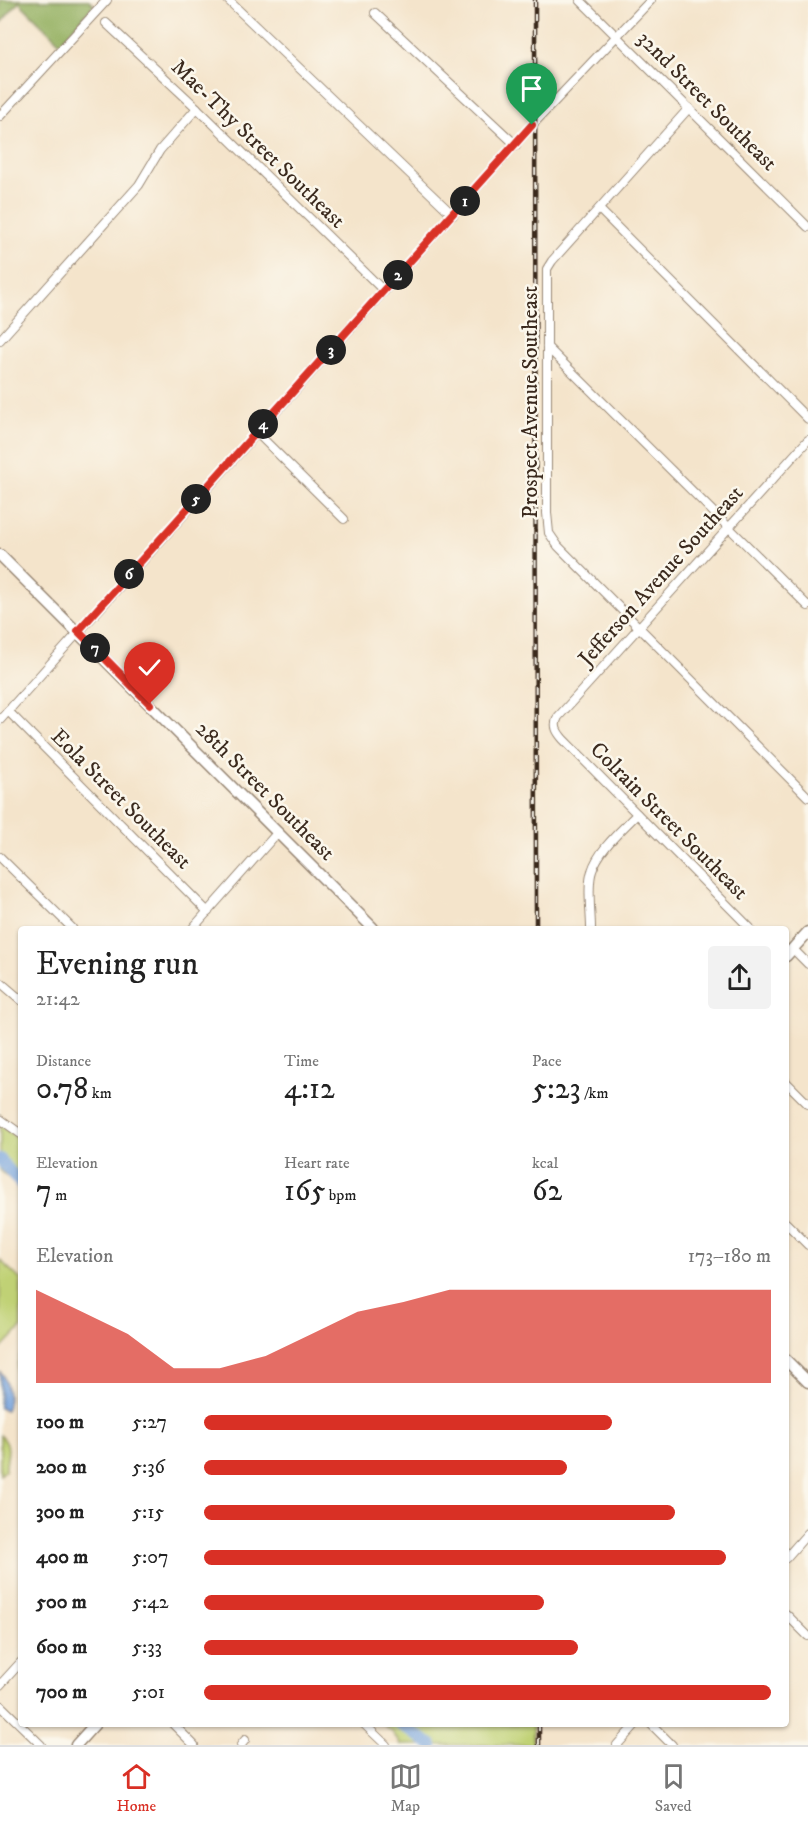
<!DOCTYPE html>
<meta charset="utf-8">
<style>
body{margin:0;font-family:"IM FELL DW Pica",serif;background:#f2f2f2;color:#222;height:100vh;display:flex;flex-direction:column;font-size:22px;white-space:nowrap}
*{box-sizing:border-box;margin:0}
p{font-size:20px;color:#767676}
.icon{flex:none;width:33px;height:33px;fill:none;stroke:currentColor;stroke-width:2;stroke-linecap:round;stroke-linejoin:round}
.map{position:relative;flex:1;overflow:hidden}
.details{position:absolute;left:18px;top:926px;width:771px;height:801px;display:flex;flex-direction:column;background:#fff;border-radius:6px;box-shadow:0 2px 4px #0004}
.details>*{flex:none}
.pin{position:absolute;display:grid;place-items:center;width:51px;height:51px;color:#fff;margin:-62px -26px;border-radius:50% 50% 50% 0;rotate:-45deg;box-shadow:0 0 6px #0007}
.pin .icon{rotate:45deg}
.km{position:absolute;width:30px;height:30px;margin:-15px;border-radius:50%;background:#222;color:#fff;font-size:16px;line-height:30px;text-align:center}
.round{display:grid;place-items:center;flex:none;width:63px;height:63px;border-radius:6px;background:#f2f2f2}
.summary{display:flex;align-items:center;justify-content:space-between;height:102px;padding:0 18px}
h1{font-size:33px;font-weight:600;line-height:45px}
.metrics{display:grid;grid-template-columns:repeat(3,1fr);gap:9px;height:102px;padding:6px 18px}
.metrics div{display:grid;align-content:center}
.metrics b{font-size:30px;font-weight:600}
.metrics small{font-size:16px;font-weight:400}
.metrics p{font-size:16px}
.chart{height:168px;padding:12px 18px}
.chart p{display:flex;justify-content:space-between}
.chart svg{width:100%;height:108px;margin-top:6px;fill:#d93025;opacity:.7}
ul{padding:0 18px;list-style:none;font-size:20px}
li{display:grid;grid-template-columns:96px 72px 1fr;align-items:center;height:45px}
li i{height:15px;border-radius:8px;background:#d93025}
.tabs{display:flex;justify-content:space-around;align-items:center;height:84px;border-top:2px solid #e0e0e0;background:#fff;font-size:16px;color:#767676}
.tabs a{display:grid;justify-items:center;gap:3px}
.tabs .on{color:#d93025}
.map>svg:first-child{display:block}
.green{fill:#c0d174;stroke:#7e7e49;stroke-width:1.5}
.forest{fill:#98b366;stroke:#6a6e42;stroke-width:1.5}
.water{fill:#74a2dd;stroke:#58667e;stroke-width:1.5}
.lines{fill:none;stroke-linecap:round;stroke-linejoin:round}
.river{stroke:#74a2dd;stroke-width:12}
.minor-casing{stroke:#988774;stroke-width:10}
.major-casing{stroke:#988774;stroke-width:13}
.minor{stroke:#fff;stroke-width:8}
.major{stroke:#fff;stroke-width:10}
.rail-casing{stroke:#3b2a1e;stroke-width:4.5}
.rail{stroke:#fbf7ec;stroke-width:2;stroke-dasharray:7;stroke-linecap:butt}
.route-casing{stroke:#fff;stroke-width:12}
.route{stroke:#d93025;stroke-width:8}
.labels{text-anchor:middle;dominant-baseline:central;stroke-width:5;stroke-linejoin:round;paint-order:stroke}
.street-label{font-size:22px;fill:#3b2a1e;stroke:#fbf7ec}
</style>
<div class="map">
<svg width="808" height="1745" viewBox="0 0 808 1745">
<rect width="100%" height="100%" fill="#fbf7ec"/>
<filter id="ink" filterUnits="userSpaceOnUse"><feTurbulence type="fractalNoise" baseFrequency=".0167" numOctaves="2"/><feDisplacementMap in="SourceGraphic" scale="12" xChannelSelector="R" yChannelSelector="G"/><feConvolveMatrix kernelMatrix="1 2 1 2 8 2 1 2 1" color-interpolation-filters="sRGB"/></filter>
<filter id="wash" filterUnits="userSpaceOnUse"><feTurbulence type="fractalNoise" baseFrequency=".008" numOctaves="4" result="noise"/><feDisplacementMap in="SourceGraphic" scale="24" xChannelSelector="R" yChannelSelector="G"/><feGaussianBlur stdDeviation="1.35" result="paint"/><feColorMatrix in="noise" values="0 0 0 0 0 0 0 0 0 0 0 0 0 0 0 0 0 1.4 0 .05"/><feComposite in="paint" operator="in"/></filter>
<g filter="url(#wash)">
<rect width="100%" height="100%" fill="#f4e4cb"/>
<g class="green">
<path d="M 0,1125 L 21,1141 L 21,1189 L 0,1170 Z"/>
<path d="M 0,1260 L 21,1280 L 21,1328 L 0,1350 Z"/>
<path d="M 21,1352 L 21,1403 C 14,1387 15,1369 21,1352 Z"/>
<path d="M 0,1435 C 14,1447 5,1456 6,1470 L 0,1475 Z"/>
<path d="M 382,1724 L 533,1724 L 533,1745 L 401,1745 L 393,1733 Z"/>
</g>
<path class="forest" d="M 0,0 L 89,0 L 94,5 L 60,43 L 19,2 L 0,24 Z"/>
<path class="water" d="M 0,1372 C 7,1376 11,1403 6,1410 L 0,1408 Z"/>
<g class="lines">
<g class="river">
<path d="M 0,1159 L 21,1184"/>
<path d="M 400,1724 L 432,1745"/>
</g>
</g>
</g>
<g filter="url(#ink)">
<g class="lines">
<g class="minor-casing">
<g id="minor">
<path d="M 228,0 L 453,215"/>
<path d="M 580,0 L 808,227"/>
<path d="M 375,13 L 516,145"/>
<path d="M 106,23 L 197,108 L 384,291"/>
<path d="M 689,108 L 552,261 L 547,269 L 547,513 L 549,533 L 558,546 L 808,797"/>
<path d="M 0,116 L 107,0"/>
<path d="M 599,209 L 808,419"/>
<path d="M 0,340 L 139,185 L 160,150 L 197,108"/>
<path d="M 547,347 L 808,606"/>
<path d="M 256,432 L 344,519"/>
<path d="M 8,711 L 208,912"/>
<path d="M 0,720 L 535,122 L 651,0"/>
<path d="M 0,857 L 72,928"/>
<path d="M 193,928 L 278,832"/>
<path d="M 591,928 C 591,913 587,885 592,871 C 599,849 621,831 637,814"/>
<path d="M 750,928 L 563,739 C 557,732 553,726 558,717 L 808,440"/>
<path d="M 793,949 L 808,964"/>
<path d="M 0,982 L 21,1000"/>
<path d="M 786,1082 L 808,1104"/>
<path d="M 0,1119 L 21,1134"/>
<path d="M 786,1223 L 808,1245"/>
<path d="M 786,1558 L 808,1533"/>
<path d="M 786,1614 L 808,1636"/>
<path d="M 0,1685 L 21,1662"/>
<path d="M 0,1705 L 41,1745"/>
<path d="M 173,1724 L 194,1745"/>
<path d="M 364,1724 L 386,1745"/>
<path d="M 651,1724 L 672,1745"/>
<path d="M 241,1745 L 245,1740"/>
<path d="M 617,1745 L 636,1724"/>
</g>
</g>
<g class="major-casing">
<g id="major">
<path d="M 0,555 L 373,928"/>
<path d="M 786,956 L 808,932"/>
<path d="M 786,1360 L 808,1382"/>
<path d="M 76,1745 L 95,1724"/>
</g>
</g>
<use href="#minor" class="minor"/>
<use href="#major" class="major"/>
<g class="rail-casing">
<g id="rail">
<path d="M 535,0 L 536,928"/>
<path d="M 539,1745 L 539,1724"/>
</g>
</g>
<use href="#rail" class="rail"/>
</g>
</g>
<g class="lines" filter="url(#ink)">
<g class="route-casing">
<path id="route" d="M 150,704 L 78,631 L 532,125"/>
</g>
<use href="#route" class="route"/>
</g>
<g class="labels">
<g class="street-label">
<text transform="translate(707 101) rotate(45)">32nd Street Southeast</text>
<text transform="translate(258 144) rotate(44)">Mae-Thy Street Southeast</text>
<text transform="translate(530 402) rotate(-90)">Prospect Avenue Southeast</text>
<text transform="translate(661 576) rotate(-48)">Jefferson Avenue Southeast</text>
<text transform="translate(265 791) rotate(45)">28th Street Southeast</text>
<text transform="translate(121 799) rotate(45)">Eola Street Southeast</text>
<text transform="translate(669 821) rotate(45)">Colrain Street Southeast</text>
</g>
</g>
</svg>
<div class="pin" style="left:532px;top:125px;background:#1e9e55"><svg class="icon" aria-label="arrive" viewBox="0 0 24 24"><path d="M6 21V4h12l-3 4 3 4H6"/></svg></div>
<div class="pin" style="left:150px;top:704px;background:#d93025"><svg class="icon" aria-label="check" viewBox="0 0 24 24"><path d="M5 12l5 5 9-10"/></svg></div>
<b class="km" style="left:465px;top:201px">1</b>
<b class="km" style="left:398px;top:275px">2</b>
<b class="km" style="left:331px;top:350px">3</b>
<b class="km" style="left:263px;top:424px">4</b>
<b class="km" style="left:196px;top:499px">5</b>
<b class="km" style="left:129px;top:574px">6</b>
<b class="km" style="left:95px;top:648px">7</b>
<section class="details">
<div class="summary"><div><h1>Evening run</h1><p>21:42</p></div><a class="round"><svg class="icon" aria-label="share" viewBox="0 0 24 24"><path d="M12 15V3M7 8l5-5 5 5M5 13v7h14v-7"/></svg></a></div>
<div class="metrics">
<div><p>Distance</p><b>0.78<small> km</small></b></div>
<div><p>Time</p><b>4:12</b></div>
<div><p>Pace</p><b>5:23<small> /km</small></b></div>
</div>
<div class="metrics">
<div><p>Elevation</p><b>7<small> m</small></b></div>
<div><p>Heart rate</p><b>165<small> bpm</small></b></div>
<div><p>kcal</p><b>62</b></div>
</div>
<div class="chart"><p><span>Elevation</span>173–180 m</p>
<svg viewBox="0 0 160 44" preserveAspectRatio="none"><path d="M0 44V6L10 15L20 24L30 38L40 38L50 33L60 24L70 15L80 11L90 6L100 6L110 6L120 6L130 6L140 6L150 6L160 6V44z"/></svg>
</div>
<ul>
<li><b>100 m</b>5:27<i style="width:72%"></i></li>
<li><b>200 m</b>5:36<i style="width:64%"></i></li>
<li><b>300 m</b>5:15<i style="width:83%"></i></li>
<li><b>400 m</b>5:07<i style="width:92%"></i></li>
<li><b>500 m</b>5:42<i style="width:60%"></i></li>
<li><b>600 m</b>5:33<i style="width:66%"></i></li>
<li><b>700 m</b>5:01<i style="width:100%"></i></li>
</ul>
</section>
</div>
<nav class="tabs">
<a class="on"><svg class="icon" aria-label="home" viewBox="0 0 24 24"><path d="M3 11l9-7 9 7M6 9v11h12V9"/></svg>Home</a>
<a><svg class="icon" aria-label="map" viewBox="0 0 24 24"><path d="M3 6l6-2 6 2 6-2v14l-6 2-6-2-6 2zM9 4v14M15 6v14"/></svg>Map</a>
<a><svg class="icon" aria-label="saved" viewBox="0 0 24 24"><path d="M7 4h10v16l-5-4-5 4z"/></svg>Saved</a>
</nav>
